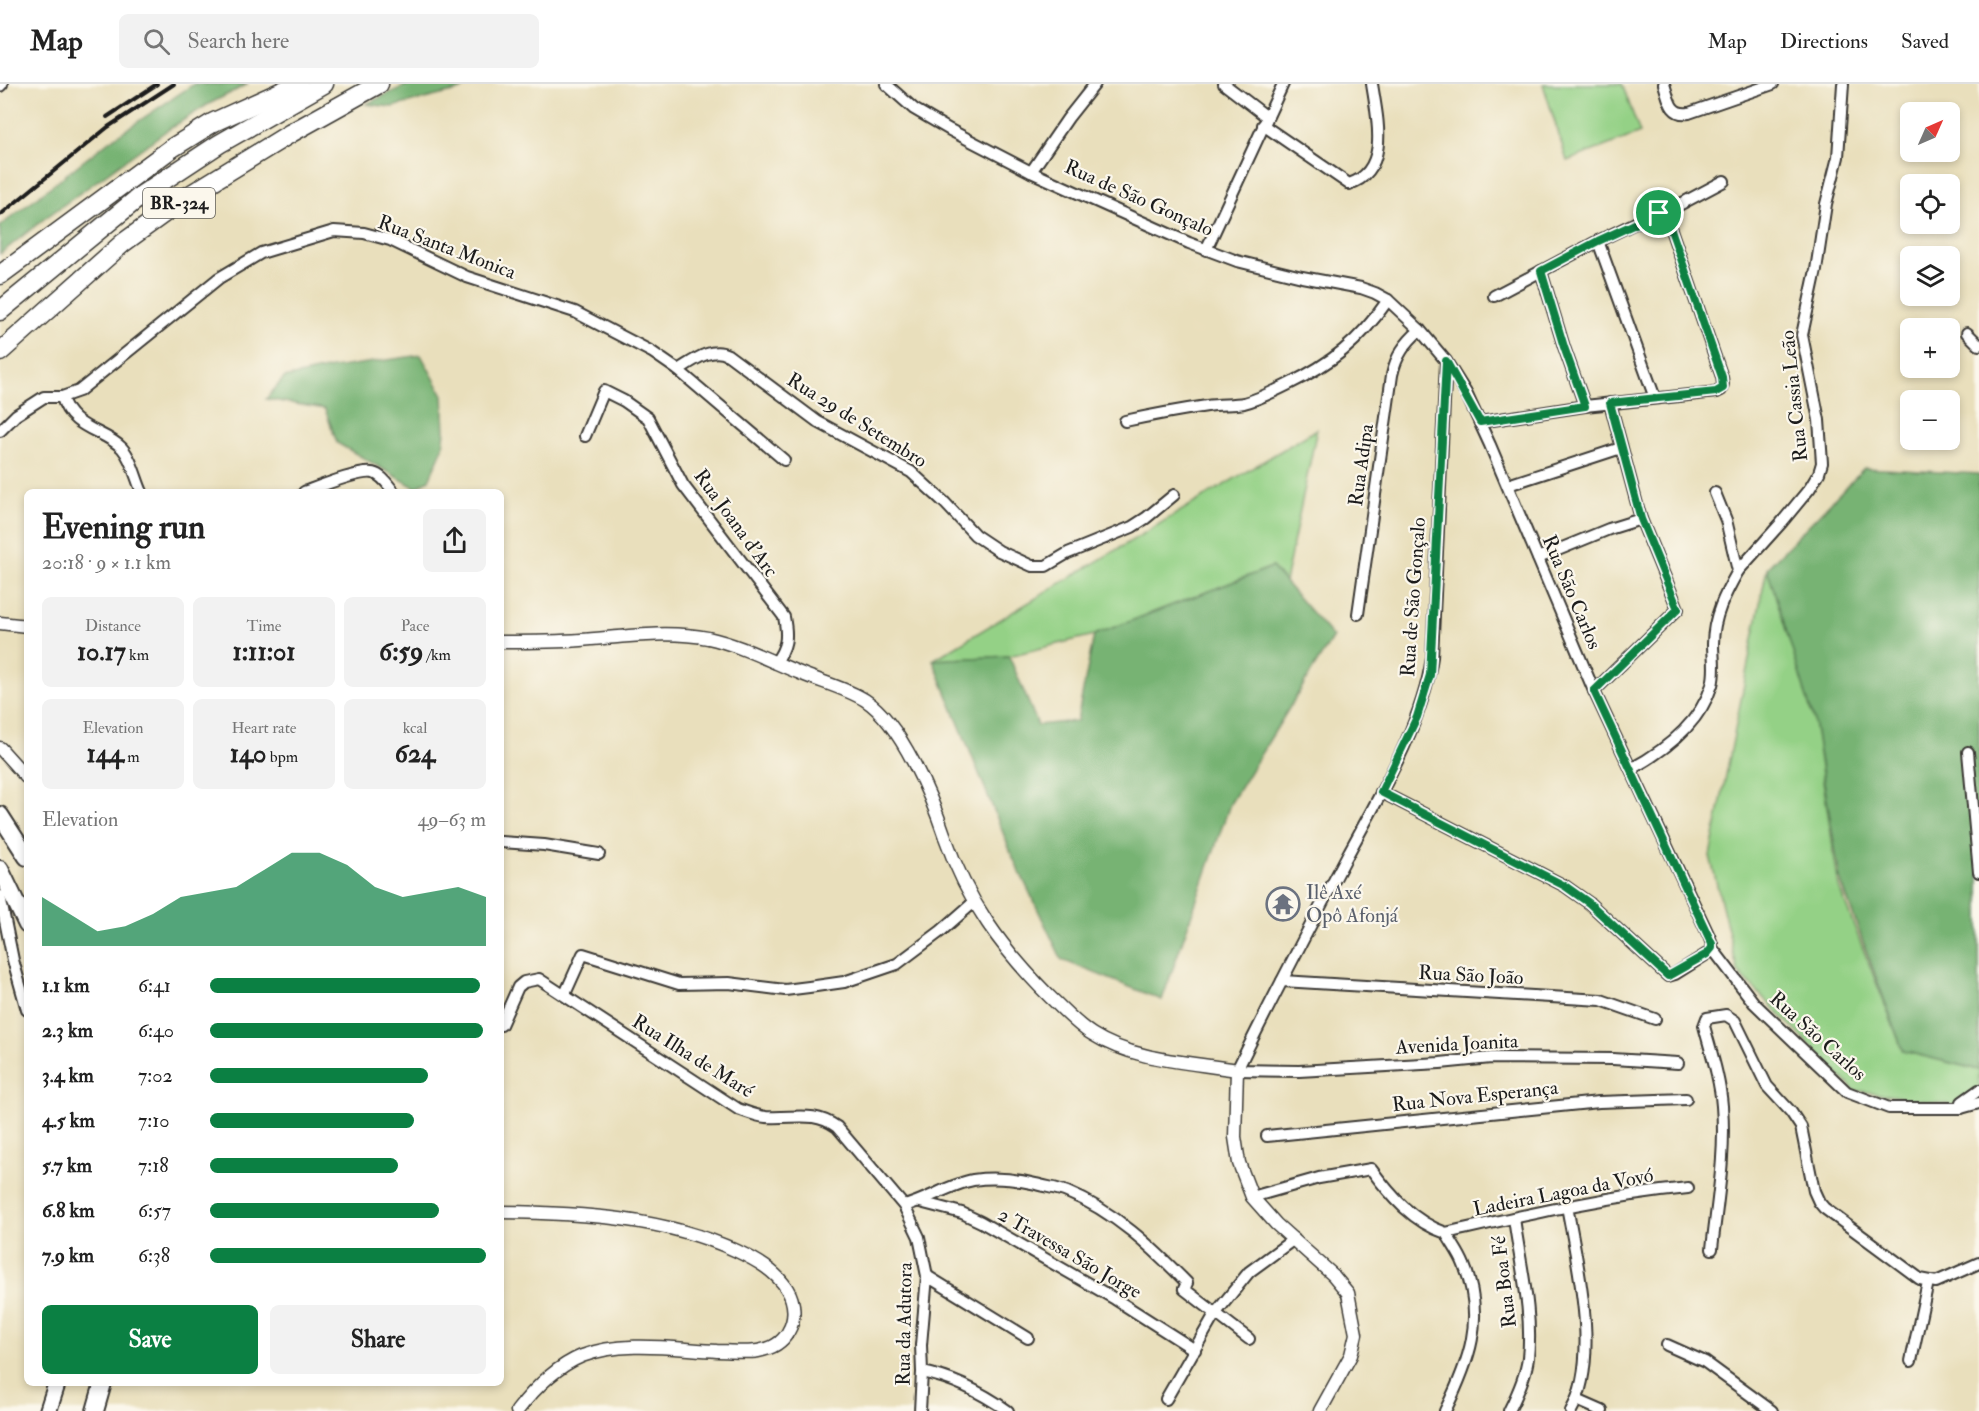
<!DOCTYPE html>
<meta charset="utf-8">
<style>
body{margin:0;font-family:"IM FELL Double Pica",serif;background:#f2f2f2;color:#222;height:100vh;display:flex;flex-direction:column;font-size:22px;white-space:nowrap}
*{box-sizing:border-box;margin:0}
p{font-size:20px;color:#767676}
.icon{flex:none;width:33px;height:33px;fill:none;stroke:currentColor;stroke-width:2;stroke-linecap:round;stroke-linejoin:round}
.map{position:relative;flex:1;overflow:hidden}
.drawer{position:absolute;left:24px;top:405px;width:480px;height:897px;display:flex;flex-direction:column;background:#fff;border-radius:9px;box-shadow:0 3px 9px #0003}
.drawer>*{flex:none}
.needle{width:39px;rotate:45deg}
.tools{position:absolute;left:1900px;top:18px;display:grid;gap:12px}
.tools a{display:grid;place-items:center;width:60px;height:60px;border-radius:9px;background:#fff;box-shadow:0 3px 9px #0003;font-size:30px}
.pin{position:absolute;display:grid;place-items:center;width:51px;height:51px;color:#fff;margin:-26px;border:3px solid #fff;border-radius:50%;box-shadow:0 2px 6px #0007}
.round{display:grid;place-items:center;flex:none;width:63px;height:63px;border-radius:9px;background:#f2f2f2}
.headline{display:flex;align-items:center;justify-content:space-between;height:102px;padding:0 18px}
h1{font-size:33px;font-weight:700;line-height:45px}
.figures{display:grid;grid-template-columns:repeat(3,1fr);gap:9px;height:102px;padding:6px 18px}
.figures div{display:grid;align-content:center;border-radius:9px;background:#f2f2f2;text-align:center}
.figures b{font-size:26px;font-weight:700}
.figures small{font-size:16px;font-weight:400}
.figures p{font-size:16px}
.chart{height:168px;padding:12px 18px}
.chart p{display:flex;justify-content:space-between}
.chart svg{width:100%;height:108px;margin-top:6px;fill:#0b8043;opacity:.7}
.cta{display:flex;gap:12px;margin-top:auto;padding:12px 18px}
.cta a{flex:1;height:69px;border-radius:9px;background:#0b8043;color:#fff;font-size:24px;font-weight:700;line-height:69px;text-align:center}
.cta a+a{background:#f2f2f2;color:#222}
ul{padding:0 18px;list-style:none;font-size:20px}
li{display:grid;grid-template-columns:96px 72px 1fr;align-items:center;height:45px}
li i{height:15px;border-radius:8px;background:#0b8043}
header{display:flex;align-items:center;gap:36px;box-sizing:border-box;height:84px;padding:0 30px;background:#fff;border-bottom:2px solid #e0e0e0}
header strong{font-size:28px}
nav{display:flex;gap:33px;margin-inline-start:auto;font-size:21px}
.search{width:420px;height:54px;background:#f2f2f2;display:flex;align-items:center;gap:15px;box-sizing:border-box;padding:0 21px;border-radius:9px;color:#767676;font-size:22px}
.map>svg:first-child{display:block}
.green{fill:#94d186;stroke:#587651;stroke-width:1.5}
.forest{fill:#77b373;stroke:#4a6848;stroke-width:1.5}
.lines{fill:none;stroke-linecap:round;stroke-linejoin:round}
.minor-casing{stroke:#3b3934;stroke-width:14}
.tertiary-casing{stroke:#3b3934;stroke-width:15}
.primary-casing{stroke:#3b3934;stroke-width:20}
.motorway-casing{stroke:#3b3934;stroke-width:21}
.minor{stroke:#fff;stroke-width:10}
.tertiary{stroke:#fff;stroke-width:12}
.primary{stroke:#fff;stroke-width:16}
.motorway{stroke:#fff;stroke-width:18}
.rail{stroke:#1c1c1c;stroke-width:4}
.route-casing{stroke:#fff;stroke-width:12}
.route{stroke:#0b8043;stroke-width:8}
.labels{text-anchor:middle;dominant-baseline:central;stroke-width:4.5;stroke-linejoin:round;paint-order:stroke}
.shield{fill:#fbf7ec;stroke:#5f5e5a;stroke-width:1.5}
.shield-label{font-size:18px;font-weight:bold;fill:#1c1c1c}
.street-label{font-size:20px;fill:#1c1c1c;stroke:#fbf7ec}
.worship-label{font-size:20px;fill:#5b616d;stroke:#fbf7ec;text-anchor:start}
</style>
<header>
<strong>Map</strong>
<div class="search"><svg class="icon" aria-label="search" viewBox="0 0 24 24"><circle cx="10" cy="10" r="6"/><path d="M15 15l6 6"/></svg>Search here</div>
<nav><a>Map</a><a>Directions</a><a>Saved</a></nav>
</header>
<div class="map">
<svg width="1979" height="1327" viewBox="0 0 1979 1327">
<rect width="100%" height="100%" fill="#fbf7ec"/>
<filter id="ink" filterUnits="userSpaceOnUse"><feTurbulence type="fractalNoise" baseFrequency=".0167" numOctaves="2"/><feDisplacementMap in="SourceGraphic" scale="12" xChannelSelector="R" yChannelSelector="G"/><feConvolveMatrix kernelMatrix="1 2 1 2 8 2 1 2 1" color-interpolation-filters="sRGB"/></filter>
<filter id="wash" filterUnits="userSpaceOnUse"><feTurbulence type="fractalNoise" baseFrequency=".008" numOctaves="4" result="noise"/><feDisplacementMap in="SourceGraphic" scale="24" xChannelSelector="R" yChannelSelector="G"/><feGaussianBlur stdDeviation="1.35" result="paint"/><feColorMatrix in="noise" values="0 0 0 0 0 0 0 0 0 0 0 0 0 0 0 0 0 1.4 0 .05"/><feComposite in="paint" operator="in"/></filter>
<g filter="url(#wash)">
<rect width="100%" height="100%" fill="#e9dfbc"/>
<g class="green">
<path d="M 1543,0 L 1622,0 L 1640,49 L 1567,77 Z"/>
<path d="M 1317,345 L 1285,498 L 1272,483 L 1094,551 L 1009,572 L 933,576 Z"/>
<path d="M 1767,484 L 1814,637 L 1839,803 L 1903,967 L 1979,986 L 1979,1016 L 1958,1022 L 1854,1006 L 1738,888 L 1710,772 Z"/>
</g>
<g class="forest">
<path d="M 194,0 L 248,0 L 207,21 L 166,47 L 44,135 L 0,170 L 0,142 L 109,57 Z"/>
<path d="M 409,0 L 468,0 L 461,6 L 392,23 L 366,20 Z"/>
<path d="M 421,271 L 443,311 L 445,347 L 443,364 L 429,396 L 416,404 L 337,359 L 325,325 L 266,315 L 284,294 L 326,285 Z"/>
<path d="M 1864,384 L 1979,390 L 1979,986 L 1903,967 L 1840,795 L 1814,637 L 1767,484 Z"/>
<path d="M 1272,483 L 1333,553 L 1230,720 L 1162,916 L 1062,876 L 1014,776 L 933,576 L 1009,572 L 1038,641 L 1077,637 L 1094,551 Z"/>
</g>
</g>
<g filter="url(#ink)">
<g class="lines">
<g class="minor-casing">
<g id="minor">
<path d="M 886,0 L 914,25 L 950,46 L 1031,88 L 1189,159 L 1237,177 L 1302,193 L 1361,204 L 1375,209 L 1388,216 L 1420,246 L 1446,277 L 1432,573 C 1423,639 1380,711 1348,770 C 1310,842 1273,913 1237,986 L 1299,987 L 1440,979 L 1491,974 L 1613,975 L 1678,979"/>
<path d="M 1224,0 L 1267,33"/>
<path d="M 1664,0 C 1669,15 1670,32 1689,29 L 1773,0"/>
<path d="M 0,2 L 2,0"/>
<path d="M 1263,41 L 1349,100 C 1391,87 1377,33 1372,0"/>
<path d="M 1031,88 L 1068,34 L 1095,0"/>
<path d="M 1598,157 L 1655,314"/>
<path d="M 1206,166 L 1283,0"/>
<path d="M 1541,187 L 1564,263 L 1585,322"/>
<path d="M 1494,212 L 1598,157 L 1654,130 L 1662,130 L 1724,97"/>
<path d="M 1967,249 L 1979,261"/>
<path d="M 678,286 C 693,277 711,262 728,271 L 818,338 L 911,388 L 945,419 L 975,451 L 999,467 L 1032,482 L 1046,482 L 1068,469 L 1132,443 L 1146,434 L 1174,411"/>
<path d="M 62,313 C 70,345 105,346 122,364 C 132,375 136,395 142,408"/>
<path d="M 1125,337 C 1153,331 1180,326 1207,322 C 1219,320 1233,321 1244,319 C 1259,315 1273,308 1287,301 C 1332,279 1359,258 1388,216"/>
<path d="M 1480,338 L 1585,322 L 1717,308 L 1721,306 L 1723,300 L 1722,293 L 1668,137 L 1662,130"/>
<path d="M 0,347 L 16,331 L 44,313 L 62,313 L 79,307 L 219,194 L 261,169 L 334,147 L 364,149 L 390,156 L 467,193 L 575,228 L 652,268 L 678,286 L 784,376"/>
<path d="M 585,352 L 604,307 L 624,317 L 648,334 L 683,401 L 784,533 C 788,553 787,563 775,579"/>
<path d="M 1508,401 L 1621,364"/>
<path d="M 304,408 C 318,403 360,386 373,389 C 382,391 388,401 394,408"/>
<path d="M 1538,474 L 1609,445 L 1641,435"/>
<path d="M 1738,487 L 1782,438 L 1810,404 L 1819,389 L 1822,379 L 1819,336 L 1802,251 L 1816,186 L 1826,120 L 1838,73 L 1843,0"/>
<path d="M 1358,530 L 1392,291 C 1396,272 1405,259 1420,246"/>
<path d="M 1594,607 L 1678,525 L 1641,435 L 1610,319"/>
<path d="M 1968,668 L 1979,788"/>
<path d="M 1631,685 C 1664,667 1700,639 1712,601 C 1716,587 1713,574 1713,560 C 1713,533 1725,510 1738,487 L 1726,436 L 1715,409"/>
<path d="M 1381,708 L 1565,802 L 1589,819 L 1668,892 L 1675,890 L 1710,868 L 1712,860 L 1709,852 L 1594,607 L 1490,361 L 1466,309 L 1446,277"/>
<path d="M 501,758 L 544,761 L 599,770"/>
<path d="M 0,812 L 13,876 L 27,926"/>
<path d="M 1712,864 L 1754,919 L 1847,1008 L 1889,1024 L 1961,1024 L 1979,1019"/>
<path d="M 1282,897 L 1601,916 L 1655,935"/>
<path d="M 565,910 L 583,870 L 679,900 L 729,899 L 785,906 L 809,903 L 844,898 L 897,880 L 941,847 L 973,819"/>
<path d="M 501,941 L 518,903 L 524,898 L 539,895 L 738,1025 C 747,1028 756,1032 766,1033 C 794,1035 813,1026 837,1043 L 904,1122 L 919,1153 L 927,1192 L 921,1261 L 922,1288 L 920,1327"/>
<path d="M 1961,1024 L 1962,1018 L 1979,1006"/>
<path d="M 1267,1052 L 1599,1018 L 1686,1015"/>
<path d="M 1252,1113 L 1319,1094 L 1371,1085 C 1391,1112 1413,1138 1446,1149 C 1452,1160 1460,1170 1464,1181 C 1486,1235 1469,1278 1445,1327"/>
<path d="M 920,1118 L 962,1129 L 981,1138 L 1115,1215 L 1195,1266"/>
<path d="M 904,1122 C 927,1116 951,1100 973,1096 C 994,1093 1015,1095 1036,1100 C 1046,1103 1057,1104 1067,1108 C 1114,1127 1152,1163 1187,1199 L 1184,1205 L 1249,1255"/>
<path d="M 1567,1122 C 1577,1179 1601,1275 1571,1327"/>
<path d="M 1446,1149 C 1526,1131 1606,1112 1688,1104"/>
<path d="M 1712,1165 C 1717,1118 1726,1070 1722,1022 C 1720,995 1711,968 1704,942 L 1707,934 L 1726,931 L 1735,937 L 1767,1002 L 1791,1028 L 1801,1043 L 1814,1107 L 1819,1118 L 1824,1124 L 1920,1195 L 1936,1198 L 1979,1179"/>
<path d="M 927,1192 L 1028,1254"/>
<path d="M 1667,1261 L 1705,1278 L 1772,1327"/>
<path d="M 1911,1277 L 1928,1198"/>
<path d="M 922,1288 C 954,1294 981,1308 1008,1327"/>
<path d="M 1166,1315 L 1215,1230 L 1249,1188 L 1294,1155"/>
<path d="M 1577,1316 L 1602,1327"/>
<path d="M 1509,1327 C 1517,1311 1526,1292 1528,1274 C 1533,1227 1520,1180 1514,1134"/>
</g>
</g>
<g class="tertiary-casing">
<g id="tertiary">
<path d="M 0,539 L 27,542"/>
<path d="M 501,558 C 528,558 554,558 581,556 C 622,553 667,546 708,554 C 740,561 770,577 800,589 C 821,598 846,604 865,616 C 901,639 932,714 945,753 C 967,817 1002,865 1050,913 C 1063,925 1076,940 1092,950 C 1134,977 1190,978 1237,986 L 1235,1053 L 1239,1079 L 1252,1113 L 1276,1140 L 1333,1191 L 1348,1209 L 1356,1250 L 1351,1271 L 1320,1327"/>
<path d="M 0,664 L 27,694"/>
<path d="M 501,1128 C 580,1129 664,1133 737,1167 C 756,1176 776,1187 787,1205 C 795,1218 796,1235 788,1248 C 782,1259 770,1265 758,1267 C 745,1269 730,1267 717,1267 C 674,1265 624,1256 582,1272 C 555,1283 534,1305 517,1327"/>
</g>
</g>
<g class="primary-casing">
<g id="primary">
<path d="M 0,731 L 27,773"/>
<path d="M 0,785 L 27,841"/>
<path d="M 48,1327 L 57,1299"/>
<path d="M 95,1327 L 103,1299"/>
</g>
</g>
<g class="motorway-casing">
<g id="motorway">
<path d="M 0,191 L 172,64 L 214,38 L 298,0"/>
<path d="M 0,227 L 143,110 L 219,60 L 324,0"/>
<path d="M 0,268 L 123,159 L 185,114 L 291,49 L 379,0"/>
</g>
</g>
<use href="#minor" class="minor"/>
<use href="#tertiary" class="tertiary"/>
<use href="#primary" class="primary"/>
<use href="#motorway" class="motorway"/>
<g class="rail">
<path d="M 107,33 L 157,0"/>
<path d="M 0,131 L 108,43 L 174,0"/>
</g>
</g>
</g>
<g class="lines" filter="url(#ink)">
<g class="route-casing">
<path id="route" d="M 1659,129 L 1668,137 L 1722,293 L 1723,304 L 1716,308 L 1610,319 L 1641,435 L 1678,525 L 1594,607 L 1712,860 L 1712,864 L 1707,870 L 1668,892 L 1589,819 L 1565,802 L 1381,708 L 1417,633 L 1430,591 L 1446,277 L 1480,338 L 1585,322 L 1564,263 L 1541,187 L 1598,157 Z"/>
</g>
<use href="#route" class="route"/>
</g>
<defs>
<g id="temple-ring" transform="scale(1.725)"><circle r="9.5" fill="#fbf7ec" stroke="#6b7280" stroke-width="1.5"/><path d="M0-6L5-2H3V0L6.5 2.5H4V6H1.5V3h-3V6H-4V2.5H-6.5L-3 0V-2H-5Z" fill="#6b7280"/></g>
</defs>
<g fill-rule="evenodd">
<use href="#temple-ring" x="1283" y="820"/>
</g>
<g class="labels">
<rect class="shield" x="143" y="104" width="72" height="30" rx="4.5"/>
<g class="shield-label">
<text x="179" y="119">BR-324</text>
</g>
<g class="street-label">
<text transform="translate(1139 114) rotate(24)">Rua de São Gonçalo</text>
<text transform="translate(447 163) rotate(21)">Rua Santa Monica</text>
<text transform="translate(1794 312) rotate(-96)">Rua Cassia Leão</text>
<text transform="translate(857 336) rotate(32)">Rua 29 de Setembro</text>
<text transform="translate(1361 381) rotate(-82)">Rua Adipa</text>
<text transform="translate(736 439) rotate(54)">Rua Joana d'Arc</text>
<text transform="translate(1572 508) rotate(67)">Rua São Carlos</text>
<text transform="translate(1413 513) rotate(-86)">Rua de São Gonçalo</text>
<text transform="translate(1471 891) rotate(3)">Rua São João</text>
<text transform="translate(1818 952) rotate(42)">Rua São Carlos</text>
<text transform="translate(1457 960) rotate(-3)">Avenida Joanita</text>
<text transform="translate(693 972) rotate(32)">Rua Ilha de Maré</text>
<text transform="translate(1475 1012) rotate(-6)">Rua Nova Esperança</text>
<text transform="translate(1563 1108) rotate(-11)">Ladeira Lagoa da Vovó</text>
<text transform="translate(1070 1169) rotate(30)">2 Travessa São Jorge</text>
<text transform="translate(1504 1198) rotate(-97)">Rua Boa Fé</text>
<text transform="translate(904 1240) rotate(-89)">Rua da Adutora</text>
</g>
<g class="worship-label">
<text x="1306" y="808">Ilê Axé<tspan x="1306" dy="23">Opô Afonjá</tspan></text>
</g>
</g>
</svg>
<div class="tools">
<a><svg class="needle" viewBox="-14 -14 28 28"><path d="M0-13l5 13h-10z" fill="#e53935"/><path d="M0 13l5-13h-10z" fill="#767676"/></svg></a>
<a><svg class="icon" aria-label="locate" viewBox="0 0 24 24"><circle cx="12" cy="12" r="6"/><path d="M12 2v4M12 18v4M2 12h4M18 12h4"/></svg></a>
<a><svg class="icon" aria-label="layers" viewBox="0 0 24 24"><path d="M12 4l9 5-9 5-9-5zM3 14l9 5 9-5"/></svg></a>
<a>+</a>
<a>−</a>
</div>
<div class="pin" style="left:1659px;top:129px;background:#1e9e55"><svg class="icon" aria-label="arrive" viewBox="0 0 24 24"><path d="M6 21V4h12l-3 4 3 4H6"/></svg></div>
<section class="drawer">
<div class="headline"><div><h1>Evening run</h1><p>20:18 · 9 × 1.1 km</p></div><a class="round"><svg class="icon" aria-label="share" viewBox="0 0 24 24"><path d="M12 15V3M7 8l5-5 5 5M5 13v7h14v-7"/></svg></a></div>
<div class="figures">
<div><p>Distance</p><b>10.17<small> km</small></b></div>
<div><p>Time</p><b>1:11:01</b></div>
<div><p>Pace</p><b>6:59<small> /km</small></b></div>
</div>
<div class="figures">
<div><p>Elevation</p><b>144<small> m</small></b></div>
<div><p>Heart rate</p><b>140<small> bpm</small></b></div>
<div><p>kcal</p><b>624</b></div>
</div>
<div class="chart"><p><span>Elevation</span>49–63 m</p>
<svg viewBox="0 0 160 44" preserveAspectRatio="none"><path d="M0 44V24L10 31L20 38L30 36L40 31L50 24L60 22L70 20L80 13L90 6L100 6L110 11L120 20L130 24L140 22L150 20L160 24V44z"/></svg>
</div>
<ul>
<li><b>1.1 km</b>6:41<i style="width:98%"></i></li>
<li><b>2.3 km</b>6:40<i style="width:99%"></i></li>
<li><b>3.4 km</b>7:02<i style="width:79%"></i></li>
<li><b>4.5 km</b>7:10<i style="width:74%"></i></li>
<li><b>5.7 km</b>7:18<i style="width:68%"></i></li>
<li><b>6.8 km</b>6:57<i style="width:83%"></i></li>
<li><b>7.9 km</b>6:38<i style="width:100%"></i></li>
</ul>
<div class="cta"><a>Save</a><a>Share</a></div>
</section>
</div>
